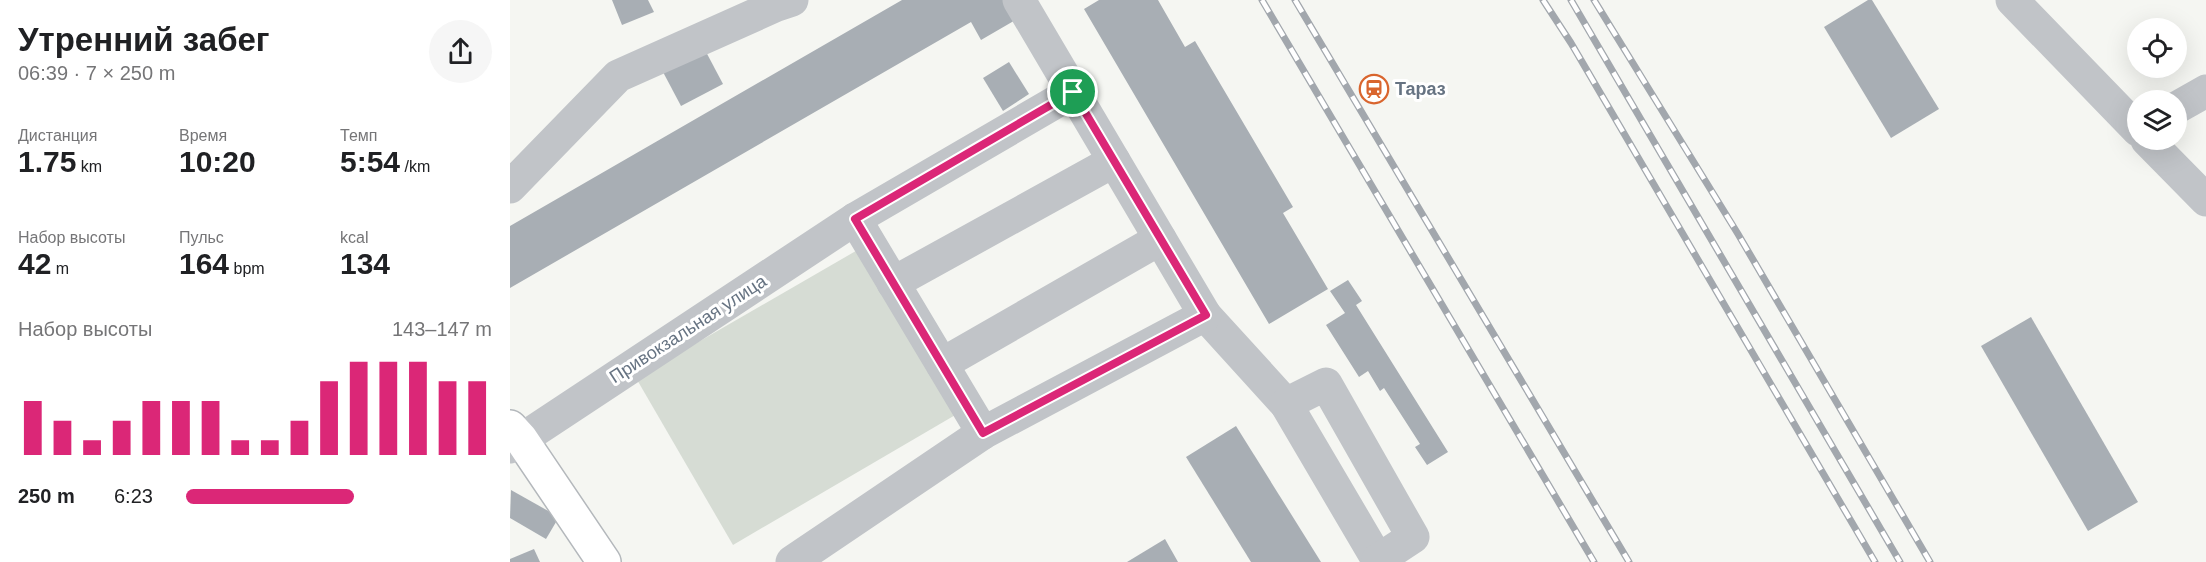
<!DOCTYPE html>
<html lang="ru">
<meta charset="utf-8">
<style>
body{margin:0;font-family:Helvetica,sans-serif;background:#f6f6f6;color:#202124;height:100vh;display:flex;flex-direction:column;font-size:22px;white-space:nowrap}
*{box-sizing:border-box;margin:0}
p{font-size:20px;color:#757577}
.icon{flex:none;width:33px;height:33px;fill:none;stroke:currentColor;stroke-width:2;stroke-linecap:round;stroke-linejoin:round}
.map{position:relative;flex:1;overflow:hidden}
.sheet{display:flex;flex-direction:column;background:#fff;width:510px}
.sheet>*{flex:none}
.buttons{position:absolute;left:1617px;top:18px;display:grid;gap:12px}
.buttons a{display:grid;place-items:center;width:60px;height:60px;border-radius:50%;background:#fff;box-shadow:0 6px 24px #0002;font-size:30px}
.pin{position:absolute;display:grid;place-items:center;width:51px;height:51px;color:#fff;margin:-26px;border:3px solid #fff;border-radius:50%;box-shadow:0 2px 6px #0007}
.round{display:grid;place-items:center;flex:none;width:63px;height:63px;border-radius:32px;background:#f6f6f6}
.headline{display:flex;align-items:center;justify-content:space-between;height:102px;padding:0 18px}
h1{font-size:33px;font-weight:800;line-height:45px}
.stats{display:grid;grid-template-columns:repeat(3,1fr);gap:9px;height:102px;padding:6px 18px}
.stats div{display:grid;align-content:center}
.stats b{font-size:30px;font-weight:800}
.stats small{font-size:16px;font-weight:400}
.stats p{font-size:16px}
.chart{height:168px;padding:12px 18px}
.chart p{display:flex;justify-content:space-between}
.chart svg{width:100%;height:108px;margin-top:6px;stroke:#db2777;stroke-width:6}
ul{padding:0 18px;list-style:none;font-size:20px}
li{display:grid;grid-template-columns:96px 72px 1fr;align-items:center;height:45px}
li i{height:15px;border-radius:8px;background:#db2777}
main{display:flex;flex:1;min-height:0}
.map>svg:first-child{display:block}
.green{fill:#d6dcd4}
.building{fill:#a8aeb4}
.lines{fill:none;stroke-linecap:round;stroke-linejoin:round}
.major-casing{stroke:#b4b8bc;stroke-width:36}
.minor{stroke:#c1c4c8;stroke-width:33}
.major{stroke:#fff;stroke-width:33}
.rail-casing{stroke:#a2a7ad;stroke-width:7}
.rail{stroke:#fff;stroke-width:4.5;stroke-dasharray:14;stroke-linecap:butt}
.route-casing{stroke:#fff;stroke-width:12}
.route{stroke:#db2777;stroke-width:8}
.labels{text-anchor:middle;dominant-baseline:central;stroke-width:6;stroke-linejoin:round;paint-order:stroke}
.poi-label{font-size:18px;font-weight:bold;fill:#667382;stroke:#fff;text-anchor:start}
.street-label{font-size:18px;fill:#667382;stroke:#fff}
</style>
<main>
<section class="sheet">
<div class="headline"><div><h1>Утренний забег</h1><p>06:39 · 7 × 250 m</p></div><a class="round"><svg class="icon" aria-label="share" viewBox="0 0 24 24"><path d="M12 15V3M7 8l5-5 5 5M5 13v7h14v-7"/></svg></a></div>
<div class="stats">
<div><p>Дистанция</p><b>1.75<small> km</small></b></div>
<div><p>Время</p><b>10:20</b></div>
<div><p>Темп</p><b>5:54<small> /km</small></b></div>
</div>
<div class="stats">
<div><p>Набор высоты</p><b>42<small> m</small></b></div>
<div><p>Пульс</p><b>164<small> bpm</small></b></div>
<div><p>kcal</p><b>134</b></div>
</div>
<div class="chart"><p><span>Набор высоты</span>143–147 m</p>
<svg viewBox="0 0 160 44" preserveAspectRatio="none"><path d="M5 44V22M15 44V30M25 44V38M35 44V30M45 44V22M55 44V22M65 44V22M75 44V38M85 44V38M95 44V30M105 44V14M115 44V6M125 44V6M135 44V6M145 44V14M155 44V14"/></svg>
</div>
<ul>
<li><b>250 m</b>6:23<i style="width:55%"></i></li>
</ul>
</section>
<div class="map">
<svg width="1696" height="562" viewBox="0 0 1696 562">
<rect width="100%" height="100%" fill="#f5f6f2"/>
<path class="green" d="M 351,248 L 447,414 L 223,545 L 126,378 Z"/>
<g class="building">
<path d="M 102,0 L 138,0 L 144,12 L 112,25 Z"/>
<path d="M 392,0 L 498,0 L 509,18 L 471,40 L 461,22 L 0,288 L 0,226 Z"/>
<path d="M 589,0 L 648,0 L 675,47 L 685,41 L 783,207 L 773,213 L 818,289 L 759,324 L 574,9 Z"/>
<path d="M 1358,0 L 1362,0 L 1429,109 L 1381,138 L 1314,27 Z"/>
<path d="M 195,50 L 213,84 L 171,106 L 153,72 Z"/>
<path d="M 499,62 L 519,94 L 493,111 L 473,78 Z"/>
<path d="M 838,280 L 852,301 L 846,305 L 938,452 L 917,465 L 905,447 L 910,444 L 874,388 L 870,391 L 858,371 L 849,377 L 816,325 L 835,313 L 820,291 Z"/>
<path d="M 1521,317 L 1628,502 L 1578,531 L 1471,346 Z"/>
<path d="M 726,426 L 811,562 L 741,562 L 676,457 Z"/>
<path d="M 1,490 L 49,517 L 36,539 L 0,518 Z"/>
<path d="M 655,539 L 668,562 L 617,562 Z"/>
<path d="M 24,549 L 30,562 L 0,562 L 0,559 Z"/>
</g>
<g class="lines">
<g class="major-casing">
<path id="major" d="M 0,427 L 11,439 L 94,562"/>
</g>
<g class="minor">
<path d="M 509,0 L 695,315 L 776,404 L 869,562"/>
<path d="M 1502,0 L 1628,130"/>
<path d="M 1666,108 L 1696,91"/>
<path d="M 1637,140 L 1696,200"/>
<path d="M 0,187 L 108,76 L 267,5 L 282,0"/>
<path d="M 345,219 L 473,433"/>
<path d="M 383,283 L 604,161"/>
<path d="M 432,364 L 650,239"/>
<path d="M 776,404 L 816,384 L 903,537 L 868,560"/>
<path d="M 0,447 L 345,219 L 563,92"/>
<path d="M 282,562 L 473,433 L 695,315"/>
</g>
<use href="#major" class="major"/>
<g class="rail-casing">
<g id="rail">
<path d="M 752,0 L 1084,562"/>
<path d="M 785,0 L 1119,562"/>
<path d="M 1033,0 L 1061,43 L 1365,562"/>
<path d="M 1061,0 L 1390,562"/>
<path d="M 1084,0 L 1228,234 L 1420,562"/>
</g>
</g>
<use href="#rail" class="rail"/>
</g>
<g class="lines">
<g class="route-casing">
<path id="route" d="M 563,92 L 696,315 L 473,433 L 345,219 Z"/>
</g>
<use href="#route" class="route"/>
</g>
<defs>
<g id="station-ring" transform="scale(1.5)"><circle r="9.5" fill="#fff" stroke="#d9652e" stroke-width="1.5"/><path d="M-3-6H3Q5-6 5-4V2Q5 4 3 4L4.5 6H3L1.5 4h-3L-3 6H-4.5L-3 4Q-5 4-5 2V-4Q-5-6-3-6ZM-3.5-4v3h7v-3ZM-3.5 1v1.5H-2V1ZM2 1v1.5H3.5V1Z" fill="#d9652e"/></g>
</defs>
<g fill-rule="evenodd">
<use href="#station-ring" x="864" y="89"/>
</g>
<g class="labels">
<g class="poi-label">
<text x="885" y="89">Тараз</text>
</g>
<g class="street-label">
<text transform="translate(178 329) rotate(-33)">Привокзальная улица</text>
</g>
</g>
</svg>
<div class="buttons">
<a><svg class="icon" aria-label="locate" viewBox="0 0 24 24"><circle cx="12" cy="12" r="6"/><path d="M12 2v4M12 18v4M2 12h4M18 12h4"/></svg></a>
<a><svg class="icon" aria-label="layers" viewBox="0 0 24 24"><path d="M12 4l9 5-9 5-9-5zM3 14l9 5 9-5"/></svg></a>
</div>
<div class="pin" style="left:563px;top:92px;background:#1e9e55"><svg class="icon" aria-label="arrive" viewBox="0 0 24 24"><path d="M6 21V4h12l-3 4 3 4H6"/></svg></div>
</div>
</main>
